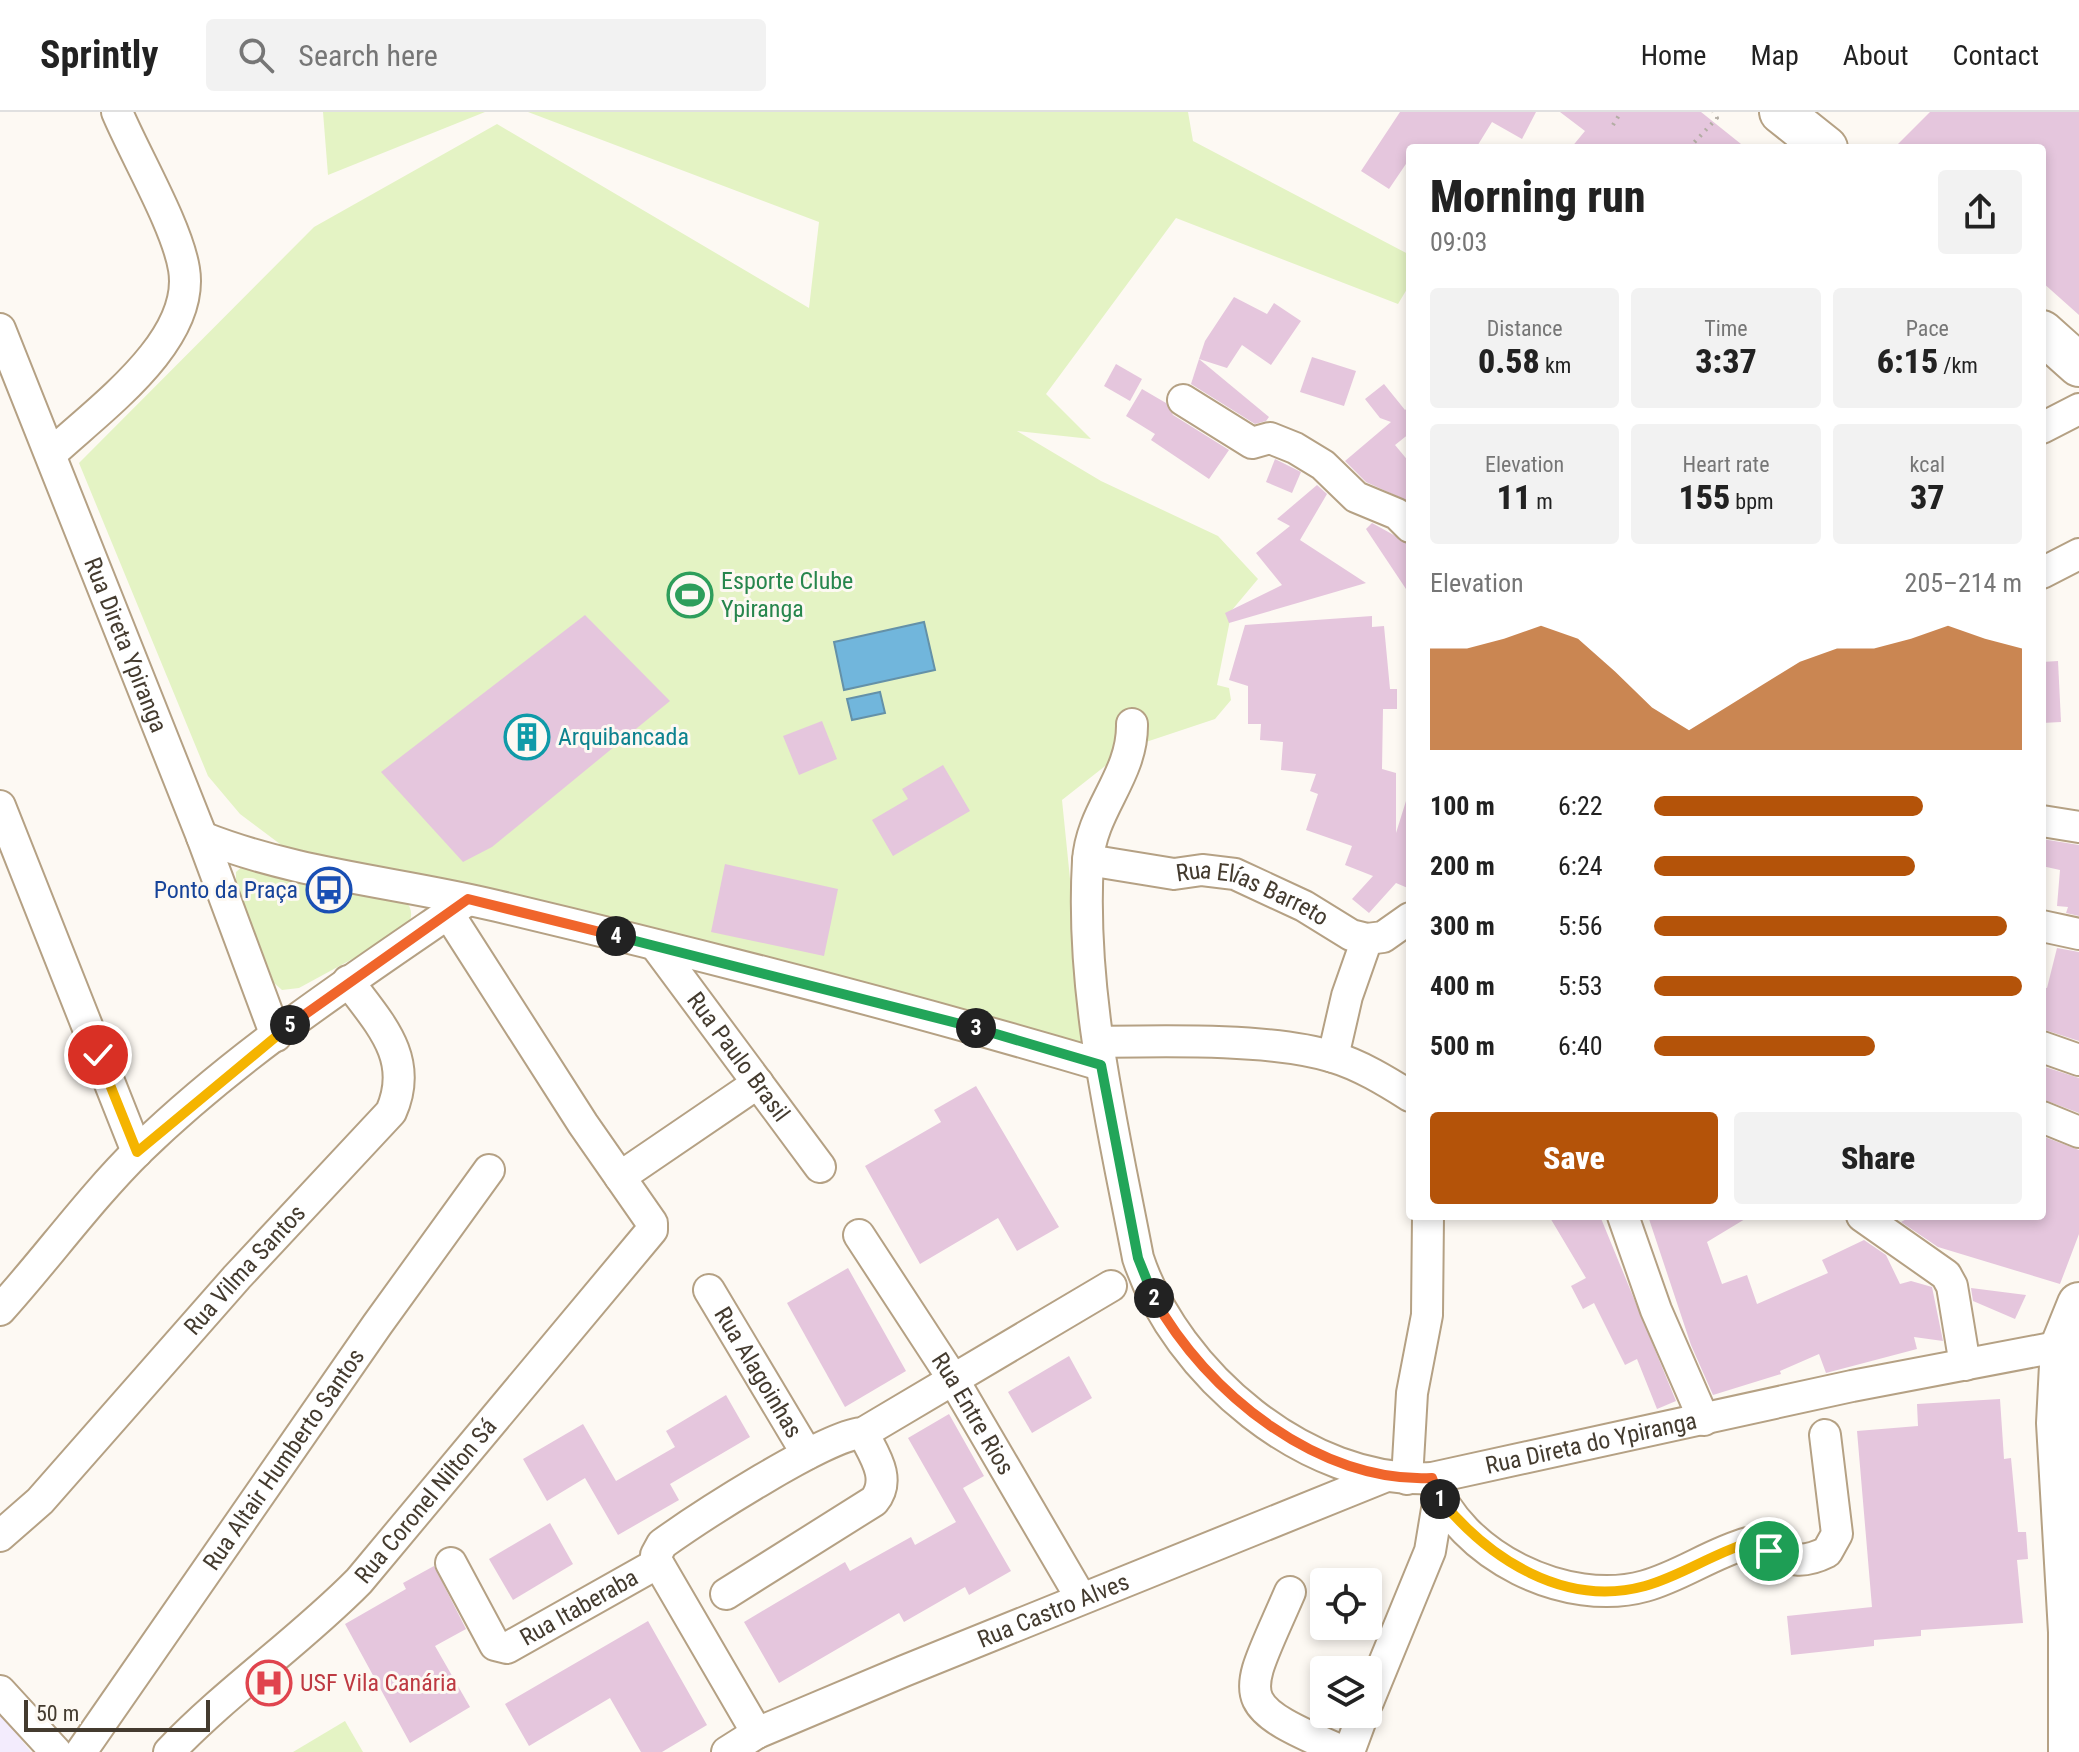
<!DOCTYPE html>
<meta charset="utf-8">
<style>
body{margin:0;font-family:"Roboto Condensed",sans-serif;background:#f2f2f2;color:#222;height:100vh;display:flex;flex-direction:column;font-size:30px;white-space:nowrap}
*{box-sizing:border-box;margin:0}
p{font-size:26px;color:#767676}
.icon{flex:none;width:44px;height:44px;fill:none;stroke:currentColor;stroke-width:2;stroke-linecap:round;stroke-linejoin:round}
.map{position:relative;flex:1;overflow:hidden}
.sheet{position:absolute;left:1406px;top:32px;width:640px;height:1076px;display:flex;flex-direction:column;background:#fff;border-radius:8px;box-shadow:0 4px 12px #0003}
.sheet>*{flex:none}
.buttons{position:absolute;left:1310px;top:1456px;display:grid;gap:16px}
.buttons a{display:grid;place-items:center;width:72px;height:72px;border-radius:8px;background:#fff;box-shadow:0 4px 12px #0003;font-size:40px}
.scale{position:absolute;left:24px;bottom:20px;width:186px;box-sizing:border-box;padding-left:8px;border:4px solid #443b2f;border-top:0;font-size:22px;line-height:28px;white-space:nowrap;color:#443b2f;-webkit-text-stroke:6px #fdf9f3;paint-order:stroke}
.pin{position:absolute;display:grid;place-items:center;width:68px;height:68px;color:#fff;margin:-34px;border:4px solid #fff;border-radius:50%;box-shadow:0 2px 8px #0007}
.km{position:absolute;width:40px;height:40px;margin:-20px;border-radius:50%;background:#222;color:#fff;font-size:22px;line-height:40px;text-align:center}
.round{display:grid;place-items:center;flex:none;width:84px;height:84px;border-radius:8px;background:#f2f2f2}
.headline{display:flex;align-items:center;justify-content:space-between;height:136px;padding:0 24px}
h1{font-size:44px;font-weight:800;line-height:60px}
.stats{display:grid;grid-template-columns:repeat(3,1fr);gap:12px;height:136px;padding:8px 24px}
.stats div{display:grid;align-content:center;border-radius:8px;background:#f2f2f2;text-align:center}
.stats b{font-size:34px;font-weight:800}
.stats small{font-size:22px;font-weight:400}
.stats p{font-size:22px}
.chart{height:224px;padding:16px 24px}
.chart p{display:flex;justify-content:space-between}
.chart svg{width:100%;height:144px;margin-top:8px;fill:#b45309;opacity:.7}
.primary-button{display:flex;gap:16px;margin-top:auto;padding:16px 24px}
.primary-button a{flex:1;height:92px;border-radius:8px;background:#b45309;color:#fff;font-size:32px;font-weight:800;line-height:92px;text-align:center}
.primary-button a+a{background:#f2f2f2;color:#222}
ul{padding:0 24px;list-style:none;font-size:26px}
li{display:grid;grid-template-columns:128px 96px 1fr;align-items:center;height:60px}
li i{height:20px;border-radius:10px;background:#b45309}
header{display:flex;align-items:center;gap:48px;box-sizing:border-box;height:112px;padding:0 40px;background:#fff;border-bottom:2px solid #e0e0e0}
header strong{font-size:38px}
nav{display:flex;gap:44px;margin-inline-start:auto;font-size:28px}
.search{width:560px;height:72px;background:#f2f2f2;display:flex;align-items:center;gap:20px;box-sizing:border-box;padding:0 28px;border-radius:8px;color:#767676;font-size:30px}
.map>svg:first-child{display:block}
.industrial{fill:#f3ecfd}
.green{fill:#e4f3c4}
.water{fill:#71b6dc;stroke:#6491a8;stroke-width:2}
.building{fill:#e5c6dd}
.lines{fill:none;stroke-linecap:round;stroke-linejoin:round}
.minor-casing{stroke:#b5a184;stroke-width:34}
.secondary-casing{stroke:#b5a184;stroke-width:46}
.path{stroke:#b3ada4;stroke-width:4;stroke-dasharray:2 6;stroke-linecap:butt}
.minor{stroke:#fff;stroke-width:30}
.secondary{stroke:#fff;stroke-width:42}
.split-1-casing{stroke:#fff;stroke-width:16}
.split-2-casing{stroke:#fff;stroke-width:16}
.split-3-casing{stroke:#fff;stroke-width:16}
.split-4-casing{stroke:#fff;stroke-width:16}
.split-5-casing{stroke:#fff;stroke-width:16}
.split-6-casing{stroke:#fff;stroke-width:16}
.split-1{stroke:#f5b400;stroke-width:10}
.split-2{stroke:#f0652b;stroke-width:10}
.split-3{stroke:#22a559;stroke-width:10}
.split-4{stroke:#22a559;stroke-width:10}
.split-5{stroke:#f0652b;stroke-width:10}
.split-6{stroke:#f5b400;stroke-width:10}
.labels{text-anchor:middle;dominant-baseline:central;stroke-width:6;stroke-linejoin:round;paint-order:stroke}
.leisure-label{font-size:24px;fill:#27864d;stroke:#fdf9f3;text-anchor:start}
.street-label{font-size:24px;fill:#443b2f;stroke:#fdf9f3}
.culture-label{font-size:24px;fill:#0d838f;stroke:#fdf9f3;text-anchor:start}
.transit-label{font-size:24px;fill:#164399;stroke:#fdf9f3;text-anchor:end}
.health-label{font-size:24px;fill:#be3a42;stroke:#fdf9f3;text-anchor:start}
</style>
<header>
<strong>Sprintly</strong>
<div class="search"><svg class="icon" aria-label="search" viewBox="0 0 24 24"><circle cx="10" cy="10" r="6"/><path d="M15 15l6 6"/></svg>Search here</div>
<nav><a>Home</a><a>Map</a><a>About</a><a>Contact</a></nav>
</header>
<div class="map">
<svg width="2079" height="1640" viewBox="0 0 2079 1640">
<rect width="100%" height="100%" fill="#fdf9f3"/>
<path class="industrial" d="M 0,1601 L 31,1640 L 0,1640 Z"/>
<g class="green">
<path d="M 323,0 L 485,0 L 328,63 Z"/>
<path d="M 528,0 L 1188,0 L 1193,29 L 1410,143 L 1410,172 L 1398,192 L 1176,106 L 1046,282 L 1091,327 L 1017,319 L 1101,369 L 1218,424 L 1258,467 L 1232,498 L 1217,573 L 1229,576 L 1231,588 L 1215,607 L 1128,636 L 1062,688 L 1087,934 L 284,735 L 240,702 L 208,664 L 79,351 L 314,115 L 497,12 L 809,196 L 819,110 Z"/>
<path d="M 244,753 L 405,788 C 416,801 411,811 400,821 L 299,876 L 282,878 L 274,871 L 236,770 L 236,760 Z"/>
<path d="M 345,1609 L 363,1640 L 293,1640 Z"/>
</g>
<g class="water">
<path d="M 924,510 L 935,558 L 844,578 L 834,530 Z"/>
<path d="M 880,580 L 885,601 L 852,608 L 847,587 Z"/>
</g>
<g class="building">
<path d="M 1400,0 L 1536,0 L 1522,27 L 1492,10 L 1476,36 L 1410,36 L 1410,46 L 1389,77 L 1361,59 Z"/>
<path d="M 1560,0 L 1701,0 L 1746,36 L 1571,36 L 1585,19 Z"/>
<path d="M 1930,0 L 2079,0 L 2079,203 L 2042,170 L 2042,36 L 1894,36 Z"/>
<path d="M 1234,185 L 1267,202 L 1274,191 L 1301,209 L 1271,253 L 1242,233 L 1227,256 L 1199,247 L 1205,229 Z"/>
<path d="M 1312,245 L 1356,259 L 1344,294 L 1300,280 Z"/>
<path d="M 1199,247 L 1269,305 L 1266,309 L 1255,312 L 1191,272 Z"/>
<path d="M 1116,252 L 1142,267 L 1130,289 L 1104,274 Z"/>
<path d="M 1384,272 L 1405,298 L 1410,294 L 1410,321 L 1395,333 L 1410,351 L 1410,390 L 1366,370 L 1345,349 L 1391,310 L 1380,306 L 1365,287 Z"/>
<path d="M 1142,277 L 1166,291 L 1173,303 L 1229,338 L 1209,367 L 1151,328 L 1155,322 L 1126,304 Z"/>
<path d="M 1275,347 L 1301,360 L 1292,381 L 1266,370 Z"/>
<path d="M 1317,373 L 1327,382 L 1300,428 L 1366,471 L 1229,511 L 1225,501 L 1282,473 L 1256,441 L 1290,414 L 1277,407 Z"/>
<path d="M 1372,411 L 1410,432 L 1410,483 L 1366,417 Z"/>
<path d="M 585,503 L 670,589 L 492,735 L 463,750 L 381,660 Z"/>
<path d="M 1372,504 L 1372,515 L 1384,514 L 1390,577 L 1397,577 L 1397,597 L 1383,597 L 1382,657 L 1396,661 L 1396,721 L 1406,689 L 1410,690 L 1410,777 L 1396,771 L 1369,801 L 1352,787 L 1373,764 L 1345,753 L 1352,734 L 1306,718 L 1318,682 L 1310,679 L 1316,662 L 1281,658 L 1283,630 L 1260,628 L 1261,612 L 1248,612 L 1248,574 L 1229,568 L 1245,513 Z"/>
<path d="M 2058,549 L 2061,610 L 2042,611 L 2042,550 Z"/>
<path d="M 822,609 L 837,647 L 799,663 L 783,624 Z"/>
<path d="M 943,653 L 970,699 L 893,744 L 872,708 L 908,687 L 902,677 Z"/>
<path d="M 2042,727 L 2079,733 L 2079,804 L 2066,801 L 2068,795 L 2057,794 L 2060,758 L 2042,754 Z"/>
<path d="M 725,752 L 838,777 L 824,844 L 711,820 Z"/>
<path d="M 2057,836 L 2079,840 L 2079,929 L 2042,917 L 2042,875 L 2047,876 Z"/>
<path d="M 2042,954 L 2079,966 L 2079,1001 L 2042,987 Z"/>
<path d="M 976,974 L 1059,1115 L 1017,1139 L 998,1106 L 920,1152 L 865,1054 L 941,1010 L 934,998 Z"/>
<path d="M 2042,1024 L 2079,1038 L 2079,1122 L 2060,1172 L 1938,1135 L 1901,1110 L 1912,1104 L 2042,1104 Z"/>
<path d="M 1549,1104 L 1600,1104 L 1676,1289 L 1657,1297 L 1637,1247 L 1625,1253 L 1594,1191 L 1583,1197 L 1571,1174 L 1586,1166 Z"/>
<path d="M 1648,1104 L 1750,1104 L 1707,1130 L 1722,1172 L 1747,1163 L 1757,1192 L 1828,1161 L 1822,1148 L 1864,1128 L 1886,1143 L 1900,1172 L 1911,1169 L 1932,1175 L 1943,1229 L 1914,1225 L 1917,1237 L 1826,1261 L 1819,1242 L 1780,1259 L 1781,1262 L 1713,1283 L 1691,1233 Z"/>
<path d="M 848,1156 L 906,1259 L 845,1295 L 787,1191 Z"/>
<path d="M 1971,1176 L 2026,1183 L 2015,1207 L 1973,1189 Z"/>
<path d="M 1069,1244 L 1092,1286 L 1032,1321 L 1008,1280 Z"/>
<path d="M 726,1283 L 750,1325 L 670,1372 L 679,1388 L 618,1423 L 585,1366 L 547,1389 L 523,1347 L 583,1312 L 616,1369 L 675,1335 L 666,1319 Z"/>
<path d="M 2000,1287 L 2004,1347 L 2011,1346 L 2018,1420 L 2026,1420 L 2028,1447 L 2017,1448 L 2023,1511 L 1921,1518 L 1921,1524 L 1874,1528 L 1874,1534 L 1791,1543 L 1787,1504 L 1872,1495 L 1857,1319 L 1918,1314 L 1917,1292 Z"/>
<path d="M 949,1302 L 984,1364 L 963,1376 L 1011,1459 L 969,1483 L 965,1475 L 904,1510 L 899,1501 L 779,1571 L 744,1510 L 845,1450 L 850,1459 L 911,1425 L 915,1433 L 956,1410 L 908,1326 Z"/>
<path d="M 550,1411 L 573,1452 L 513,1488 L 489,1447 Z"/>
<path d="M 434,1454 L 466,1517 L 435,1534 L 470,1595 L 410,1631 L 345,1512 L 406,1477 L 403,1471 Z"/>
<path d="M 648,1509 L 707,1613 L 662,1640 L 641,1640 L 610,1586 L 529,1634 L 505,1592 Z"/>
</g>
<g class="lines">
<g class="minor-casing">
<g id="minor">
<path id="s1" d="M 0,217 L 202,725 L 276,924"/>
<path d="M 1183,288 L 1252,331 L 1270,326 L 1295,336 L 1323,353 L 1356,385 L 1397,402 L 1410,415"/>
<path d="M 2042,316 L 2079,297"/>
<path d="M 51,342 C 99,297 196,229 184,157 C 177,114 135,43 117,0"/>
<path d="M 2042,461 L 2079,442"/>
<path id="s2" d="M 1132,612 C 1133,664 1091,698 1088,749 C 1080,882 1113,1015 1138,1146 C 1176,1261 1307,1373 1432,1366 L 1852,1274 L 2062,1234"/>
<path d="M 0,694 L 137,1040"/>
<path d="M 2042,709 L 2079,715"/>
<path d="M 202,725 C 298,763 398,770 497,794 C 699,842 901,894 1101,953"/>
<path id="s3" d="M 1088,748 L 1174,762 L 1202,758 L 1235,762 L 1304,794 L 1351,823 L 1367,827 L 1383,825 L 1410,806"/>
<path d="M 2042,814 L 2079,822"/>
<path id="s4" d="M 656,834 L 820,1055"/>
<path d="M 1098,930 C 1163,929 1272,926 1333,945 C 1360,953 1386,969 1410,984"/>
<path d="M 2042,935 L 2079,948"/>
<path d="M 1333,945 L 1347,884 L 1367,827"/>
<path d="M 2042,1005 L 2079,1020"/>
<path d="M 620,1065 L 758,971"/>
<path d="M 1623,1104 L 1656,1198 L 1704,1308"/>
<path d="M 1862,1104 L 1946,1163 L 1952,1174 L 1965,1253"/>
<path id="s5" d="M 859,1123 L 953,1267 L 1081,1486"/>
<path id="s6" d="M 709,1178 L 807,1342"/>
<path d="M 0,1198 C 47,1146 90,1086 140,1037 C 238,942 353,867 465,790"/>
<path d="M 1432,1366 C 1459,1444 1567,1496 1645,1474 C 1681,1464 1712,1441 1748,1431 C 1780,1435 1787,1460 1827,1440 L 1837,1422 L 1825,1323"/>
<path d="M 1407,1367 L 1412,1281 L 1427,1203 L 1428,1104"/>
<path id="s7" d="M 0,1424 L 40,1389 L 237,1165 L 391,1000 C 415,946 379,911 348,869"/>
<path id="s8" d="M 451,1451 L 495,1533 L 507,1536 L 658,1451"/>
<path d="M 1290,1480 C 1243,1589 1228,1590 1344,1640"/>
<path d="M 726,1482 L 874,1389 C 892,1367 874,1343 863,1321"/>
<path d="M 0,1579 L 56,1640"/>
<path d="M 1368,1590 L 1430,1439 L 1439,1385"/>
<path d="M 757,1621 L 658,1451 L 656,1443 L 662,1432 C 697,1407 827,1322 863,1321 L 1111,1174"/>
<path id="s9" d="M 81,1640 L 377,1213 L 489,1058"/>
<path id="s10" d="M 169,1640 C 228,1578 299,1530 359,1469 L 652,1118 L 652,1111 L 583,1012 L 448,801"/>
<path id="s11" d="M 727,1640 L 757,1621 L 904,1559 L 1384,1365"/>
<path d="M 1349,1640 L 1363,1602"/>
</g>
</g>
<g class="secondary-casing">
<g id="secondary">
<path d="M 1781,0 L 1826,36"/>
<path d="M 2042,220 L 2079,253"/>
<path d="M 2070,1640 L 2070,1520 L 2058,1311 L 2062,1234 L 2079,1192"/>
</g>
</g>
<g class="path">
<path d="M 1613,13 L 1621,0"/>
<path d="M 1689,36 L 1717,6 L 1713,0"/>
</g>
<use href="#minor" class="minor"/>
<use href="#secondary" class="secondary"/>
</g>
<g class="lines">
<g class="split-1-casing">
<path id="split-1" d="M 1440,1387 C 1489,1447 1564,1496 1645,1474 C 1681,1464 1712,1442 1748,1431 L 1769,1439"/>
</g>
<g class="split-2-casing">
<path id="split-2" d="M 1154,1186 C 1206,1281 1320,1372 1432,1366 L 1440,1387"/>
</g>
<g class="split-3-casing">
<path id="split-3" d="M 976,916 L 1101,953 L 1138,1146 L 1154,1186"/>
</g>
<g class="split-4-casing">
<path id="split-4" d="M 616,824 L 976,916"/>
</g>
<g class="split-5-casing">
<path id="split-5" d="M 290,913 L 468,787 L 616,824"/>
</g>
<g class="split-6-casing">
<path id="split-6" d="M 98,943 L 137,1040 L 290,913"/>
</g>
<use href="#split-1" class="split-1"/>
<use href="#split-2" class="split-2"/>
<use href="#split-3" class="split-3"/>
<use href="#split-4" class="split-4"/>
<use href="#split-5" class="split-5"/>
<use href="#split-6" class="split-6"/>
</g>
<defs>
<g id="stadium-ring" transform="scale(2.3)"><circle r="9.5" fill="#fdf9f3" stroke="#2e9e5b" stroke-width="1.5"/><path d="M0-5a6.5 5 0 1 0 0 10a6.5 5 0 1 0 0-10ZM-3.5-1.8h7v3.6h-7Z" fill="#2e9e5b"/></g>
<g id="building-ring" transform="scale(2.3)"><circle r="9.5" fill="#fdf9f3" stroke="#0f9aa8" stroke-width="1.5"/><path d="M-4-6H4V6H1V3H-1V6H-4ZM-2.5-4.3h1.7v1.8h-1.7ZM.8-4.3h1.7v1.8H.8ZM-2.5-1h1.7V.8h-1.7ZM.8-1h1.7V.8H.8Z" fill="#0f9aa8"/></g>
<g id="bus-ring" transform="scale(2.3)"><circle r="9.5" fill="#fdf9f3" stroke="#1a4fb4" stroke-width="1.5"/><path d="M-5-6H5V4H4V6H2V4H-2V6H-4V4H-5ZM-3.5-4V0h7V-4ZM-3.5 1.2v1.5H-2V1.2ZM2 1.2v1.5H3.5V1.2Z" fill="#1a4fb4"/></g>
<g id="hospital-ring" transform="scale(2.3)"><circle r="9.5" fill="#fdf9f3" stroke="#e0444e" stroke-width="1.5"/><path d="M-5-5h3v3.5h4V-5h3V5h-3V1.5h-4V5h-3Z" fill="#e0444e"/></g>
</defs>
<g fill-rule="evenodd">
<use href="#stadium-ring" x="690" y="483"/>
<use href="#building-ring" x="527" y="625"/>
<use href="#bus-ring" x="329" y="778"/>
<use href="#hospital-ring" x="269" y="1571"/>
</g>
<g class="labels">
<g class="leisure-label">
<text x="721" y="469">Esporte Clube<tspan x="721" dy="28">Ypiranga</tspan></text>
</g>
<g class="street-label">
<text stroke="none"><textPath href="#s1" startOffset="340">Rua Direta Ypiranga</textPath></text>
<text stroke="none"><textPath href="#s3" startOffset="170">Rua Elías Barreto</textPath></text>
<text stroke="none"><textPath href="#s4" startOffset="138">Rua Paulo Brasil</textPath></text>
<text stroke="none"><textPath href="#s7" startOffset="362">Rua Vilma Santos</textPath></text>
<text stroke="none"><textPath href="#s6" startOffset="96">Rua Alagoinhas</textPath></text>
<text stroke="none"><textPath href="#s5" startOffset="212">Rua Entre Rios</textPath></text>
<text stroke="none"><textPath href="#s2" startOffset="1100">Rua Direta do Ypiranga</textPath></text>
<text stroke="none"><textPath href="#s9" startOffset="356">Rua Altair Humberto Santos</textPath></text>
<text stroke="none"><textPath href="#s10" startOffset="360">Rua Coronel Nilton Sá</textPath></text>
<text stroke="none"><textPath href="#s8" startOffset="188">Rua Itaberaba</textPath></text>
<text stroke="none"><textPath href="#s11" startOffset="356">Rua Castro Alves</textPath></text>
</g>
<g class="culture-label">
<text x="558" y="625">Arquibancada</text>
</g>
<g class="transit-label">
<text x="298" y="778">Ponto da Praça</text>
</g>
<g class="health-label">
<text x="300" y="1571">USF Vila Canária</text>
</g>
</g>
</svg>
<div class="buttons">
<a><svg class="icon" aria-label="locate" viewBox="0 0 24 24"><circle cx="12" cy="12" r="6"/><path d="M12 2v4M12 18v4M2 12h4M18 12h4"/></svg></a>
<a><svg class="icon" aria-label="layers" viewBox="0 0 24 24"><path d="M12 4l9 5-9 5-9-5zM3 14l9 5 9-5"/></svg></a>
</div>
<div class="scale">50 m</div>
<div class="pin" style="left:1769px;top:1439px;background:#1e9e55"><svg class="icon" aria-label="arrive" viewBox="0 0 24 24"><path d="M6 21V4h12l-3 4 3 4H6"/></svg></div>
<div class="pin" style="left:98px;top:943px;background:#d93025"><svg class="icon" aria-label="check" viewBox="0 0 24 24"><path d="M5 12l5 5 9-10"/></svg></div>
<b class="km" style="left:1440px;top:1387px">1</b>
<b class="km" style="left:1154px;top:1186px">2</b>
<b class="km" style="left:976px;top:916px">3</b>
<b class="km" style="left:616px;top:824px">4</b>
<b class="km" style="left:290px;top:913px">5</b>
<section class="sheet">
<div class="headline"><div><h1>Morning run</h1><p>09:03</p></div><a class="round"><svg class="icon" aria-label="share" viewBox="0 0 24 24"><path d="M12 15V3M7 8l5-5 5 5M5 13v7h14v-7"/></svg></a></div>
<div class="stats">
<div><p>Distance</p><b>0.58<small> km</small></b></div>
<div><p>Time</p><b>3:37</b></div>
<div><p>Pace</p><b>6:15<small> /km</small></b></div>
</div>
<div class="stats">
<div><p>Elevation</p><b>11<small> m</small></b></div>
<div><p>Heart rate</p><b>155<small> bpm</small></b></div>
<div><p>kcal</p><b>37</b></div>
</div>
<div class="chart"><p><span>Elevation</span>205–214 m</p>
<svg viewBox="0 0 160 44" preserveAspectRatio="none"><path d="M0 44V13L10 13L20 10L30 6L40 10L50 20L60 31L70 38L80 31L90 24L100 17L110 13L120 13L130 10L140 6L150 10L160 13V44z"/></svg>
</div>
<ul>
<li><b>100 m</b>6:22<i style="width:73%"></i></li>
<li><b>200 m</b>6:24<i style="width:71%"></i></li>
<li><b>300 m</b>5:56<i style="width:96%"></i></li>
<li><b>400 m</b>5:53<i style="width:100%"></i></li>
<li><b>500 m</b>6:40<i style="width:60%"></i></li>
</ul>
<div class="primary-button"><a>Save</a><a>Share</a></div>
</section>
</div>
